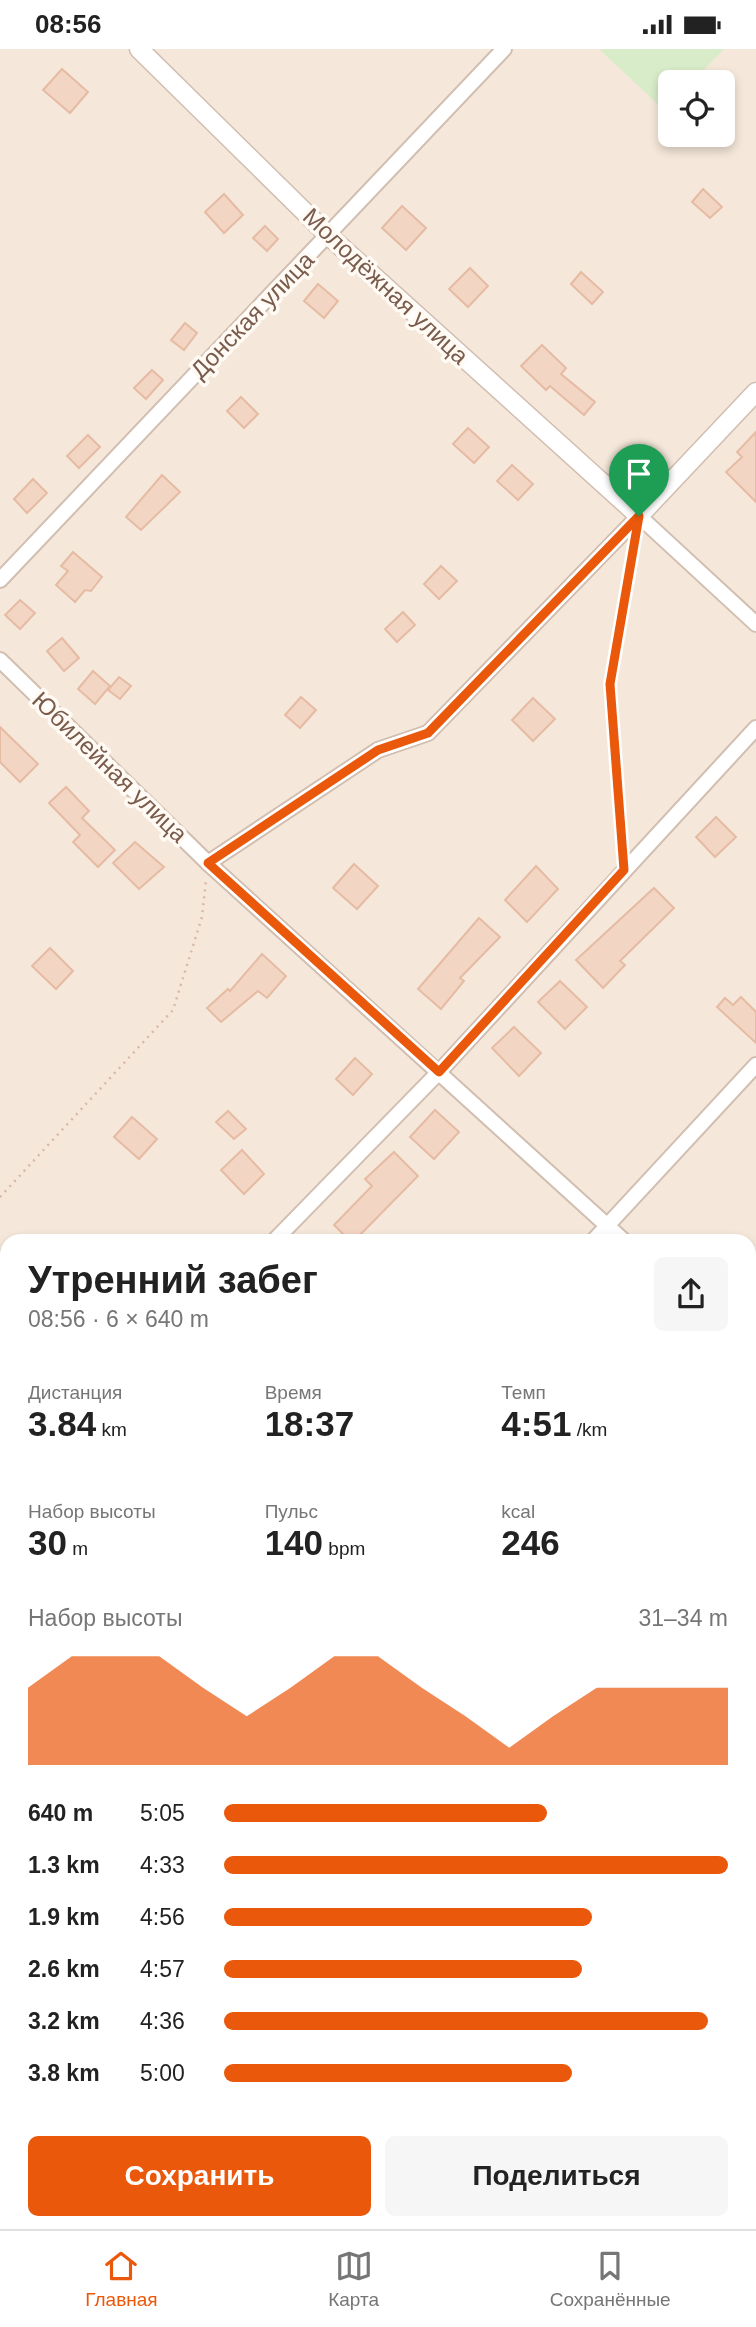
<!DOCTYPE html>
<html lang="ru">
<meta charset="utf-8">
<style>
body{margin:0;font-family:Arial,sans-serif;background:#f6f6f6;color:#222;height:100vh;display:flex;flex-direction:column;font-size:26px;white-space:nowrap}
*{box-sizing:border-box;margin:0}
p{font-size:23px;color:#767676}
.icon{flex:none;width:38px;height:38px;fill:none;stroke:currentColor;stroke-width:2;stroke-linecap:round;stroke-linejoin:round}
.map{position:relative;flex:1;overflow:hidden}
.panel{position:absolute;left:0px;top:1185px;width:756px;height:996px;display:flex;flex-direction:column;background:#fff;border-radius:21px 21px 0 0;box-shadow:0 4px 10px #0003}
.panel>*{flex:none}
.buttons{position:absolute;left:658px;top:21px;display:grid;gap:14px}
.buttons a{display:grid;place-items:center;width:77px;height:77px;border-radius:10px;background:#fff;box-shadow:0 4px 10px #0003;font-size:35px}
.pin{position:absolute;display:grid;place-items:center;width:60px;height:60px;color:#fff;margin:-72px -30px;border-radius:50% 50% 50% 0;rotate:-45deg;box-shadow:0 0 7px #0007}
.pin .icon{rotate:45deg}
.round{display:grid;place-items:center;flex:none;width:74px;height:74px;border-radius:10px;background:#f6f6f6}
.head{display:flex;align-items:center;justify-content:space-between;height:119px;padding:0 28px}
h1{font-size:38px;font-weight:700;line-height:52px}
.metrics{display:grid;grid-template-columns:repeat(3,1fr);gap:10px;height:119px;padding:7px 28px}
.metrics div{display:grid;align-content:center}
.metrics b{font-size:35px;font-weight:700}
.metrics small{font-size:19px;font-weight:400}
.metrics p{font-size:19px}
.chart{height:196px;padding:14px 28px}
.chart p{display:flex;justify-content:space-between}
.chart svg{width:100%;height:126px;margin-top:7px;fill:#ea580c;opacity:.7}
.cta{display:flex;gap:14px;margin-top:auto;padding:14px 28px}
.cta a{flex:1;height:80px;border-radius:10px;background:#ea580c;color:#fff;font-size:28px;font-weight:700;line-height:80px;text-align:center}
.cta a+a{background:#f6f6f6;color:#222}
ul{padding:0 28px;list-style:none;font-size:23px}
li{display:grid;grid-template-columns:112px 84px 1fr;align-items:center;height:52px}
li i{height:18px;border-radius:9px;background:#ea580c}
.status{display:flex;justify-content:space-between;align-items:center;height:49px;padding:0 35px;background:#fff;direction:ltr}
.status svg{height:19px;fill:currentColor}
.tabs{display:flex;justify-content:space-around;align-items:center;height:98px;border-top:2px solid #e0e0e0;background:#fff;font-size:19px;color:#767676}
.tabs a{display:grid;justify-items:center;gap:4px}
.tabs .current{color:#ea580c}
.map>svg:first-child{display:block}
.residential{fill:#f5e8da;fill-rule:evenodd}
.green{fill:#d8ecc9}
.building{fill:#f3d5c3;stroke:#e6bba3;stroke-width:2}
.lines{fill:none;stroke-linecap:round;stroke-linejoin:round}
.minor-casing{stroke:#d1beb0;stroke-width:18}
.tertiary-casing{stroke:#d1beb0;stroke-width:21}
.path{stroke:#d9b8a5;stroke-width:2.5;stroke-dasharray:2 5;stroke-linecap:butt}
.minor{stroke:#fff;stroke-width:14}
.tertiary{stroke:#fff;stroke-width:18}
.route-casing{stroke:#fff;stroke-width:14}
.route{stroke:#ea580c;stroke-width:9}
.labels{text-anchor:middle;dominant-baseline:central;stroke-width:7;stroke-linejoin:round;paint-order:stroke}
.street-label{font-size:24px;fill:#7a5c4d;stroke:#fffaf3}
</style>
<div class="status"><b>08:56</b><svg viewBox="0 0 49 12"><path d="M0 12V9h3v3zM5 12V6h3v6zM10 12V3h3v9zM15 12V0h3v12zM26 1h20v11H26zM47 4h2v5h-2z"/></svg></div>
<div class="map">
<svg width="756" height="2180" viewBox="0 0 756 2180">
<rect width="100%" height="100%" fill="#fdf6ec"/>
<g class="residential">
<path d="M 0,0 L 756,0 L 756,2180 L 722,2180 L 721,2174 L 749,2174 L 749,1192 L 7,1192 L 7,1388 L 0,1382 ZM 670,33 L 723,33 L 723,86 L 670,86 Z"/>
<path d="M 0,1555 L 7,1558 L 7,1766 L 0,1762 Z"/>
<path d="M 0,2157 L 7,2157 L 7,2174 L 673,2174 L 673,2180 L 0,2180 Z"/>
</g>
<path class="green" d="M 599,0 L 724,0 L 692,33 L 670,33 L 670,57 L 665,62 Z"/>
<g class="building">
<path d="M 62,20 L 88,43 L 70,64 L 43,41 Z"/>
<path d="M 703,140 L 722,158 L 710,169 L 692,153 Z"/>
<path d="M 224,145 L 243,166 L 224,184 L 205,163 Z"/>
<path d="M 402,157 L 426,179 L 406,201 L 382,179 Z"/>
<path d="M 265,177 L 278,190 L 267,202 L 253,189 Z"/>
<path d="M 470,219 L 488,237 L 468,258 L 449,240 Z"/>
<path d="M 581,223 L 603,243 L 592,255 L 571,235 Z"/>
<path d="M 318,235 L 338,252 L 324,269 L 304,252 Z"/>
<path d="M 185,274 L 197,284 L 184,301 L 171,291 Z"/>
<path d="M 542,296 L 566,319 L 561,325 L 595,353 L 584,366 L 550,337 L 546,341 L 521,317 Z"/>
<path d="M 152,321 L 163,331 L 146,350 L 134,339 Z"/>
<path d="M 241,348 L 258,365 L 244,379 L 227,362 Z"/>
<path d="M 468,379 L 489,398 L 474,414 L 453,395 Z"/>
<path d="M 756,383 L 756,453 L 726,423 L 742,408 L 737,403 Z"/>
<path d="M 88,386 L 100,398 L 79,419 L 67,407 Z"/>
<path d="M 512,416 L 533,435 L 518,451 L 497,432 Z"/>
<path d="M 162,426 L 180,443 L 141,481 L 126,468 Z"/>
<path d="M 33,430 L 47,444 L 27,464 L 14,450 Z"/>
<path d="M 73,503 L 102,528 L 91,542 L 85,541 L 75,553 L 56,536 L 68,522 L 61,517 Z"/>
<path d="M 441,517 L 457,532 L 439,550 L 424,535 Z"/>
<path d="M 20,551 L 35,564 L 20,580 L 5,566 Z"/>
<path d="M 403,563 L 415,576 L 397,593 L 385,580 Z"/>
<path d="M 62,589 L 79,609 L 64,622 L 47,602 Z"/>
<path d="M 93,622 L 110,637 L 95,655 L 78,640 Z"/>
<path d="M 119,628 L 131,637 L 120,650 L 108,641 Z"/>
<path d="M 301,648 L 316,661 L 300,679 L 285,666 Z"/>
<path d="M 533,649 L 555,670 L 533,692 L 512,671 Z"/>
<path d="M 0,678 L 38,715 L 20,733 L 0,713 Z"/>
<path d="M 66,738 L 89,762 L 82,769 L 115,801 L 98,818 L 73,793 L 80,786 L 49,754 Z"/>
<path d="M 716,768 L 736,788 L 715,808 L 696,788 Z"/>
<path d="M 135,793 L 164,818 L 139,840 L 113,814 Z"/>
<path d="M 354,815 L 378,837 L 357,860 L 333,839 Z"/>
<path d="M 536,817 L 558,840 L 527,873 L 505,851 Z"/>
<path d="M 654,839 L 674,859 L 620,912 L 625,916 L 603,939 L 576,911 Z"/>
<path d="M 479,869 L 500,888 L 460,929 L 464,932 L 441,960 L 418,940 Z"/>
<path d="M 50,899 L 73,922 L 56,940 L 32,917 Z"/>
<path d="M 262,905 L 286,927 L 267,949 L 258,942 L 221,973 L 207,959 L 228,940 L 230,942 Z"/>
<path d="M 560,932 L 587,958 L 565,980 L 538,953 Z"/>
<path d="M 741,948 L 756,963 L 756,994 L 717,958 L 725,949 L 733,956 Z"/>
<path d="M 514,978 L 541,1004 L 519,1027 L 492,999 Z"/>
<path d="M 355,1009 L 372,1025 L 353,1046 L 336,1030 Z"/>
<path d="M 435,1061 L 459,1083 L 434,1110 L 410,1088 Z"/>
<path d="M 228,1062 L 246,1080 L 234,1090 L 216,1073 Z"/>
<path d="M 132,1068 L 157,1090 L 139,1110 L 114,1088 Z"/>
<path d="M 242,1101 L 264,1125 L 244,1145 L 221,1121 Z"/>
<path d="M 394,1103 L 418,1127 L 354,1192 L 350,1192 L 334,1176 L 372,1137 L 365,1130 Z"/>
</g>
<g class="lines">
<g class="minor-casing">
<g id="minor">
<path d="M 0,531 L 504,0"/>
<path d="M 0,611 L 208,814 L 624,1192"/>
<path d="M 208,814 L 378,701 L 428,684 L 639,467 L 756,575"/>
<path d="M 274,1192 L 439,1023 L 756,679"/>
<path d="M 593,1192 L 756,1016"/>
<path d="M 749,1309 L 756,1316"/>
<path d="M 749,1381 L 756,1374"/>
<path d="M 0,1639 L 7,1642"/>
<path d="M 749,1677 L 756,1684"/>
<path d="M 173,2180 L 174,2174"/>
</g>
</g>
<g class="tertiary-casing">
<g id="tertiary">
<path d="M 139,0 L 328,186 L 639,467 L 756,343"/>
<path d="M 0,1460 L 7,1464"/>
<path d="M 696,2174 L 696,2180"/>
</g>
</g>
<g class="path">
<path d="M 623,800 L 610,635 L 634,494"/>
<path d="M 0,1148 L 173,961 L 202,868 L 206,831"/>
<path d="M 0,1264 L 7,1271"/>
</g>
<use href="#minor" class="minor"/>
<use href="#tertiary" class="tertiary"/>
</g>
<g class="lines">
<g class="route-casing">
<path id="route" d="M 639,467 L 610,635 L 624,821 L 439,1023 L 208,814 L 378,701 L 428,684 Z"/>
</g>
<use href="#route" class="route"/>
</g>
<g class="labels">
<g class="street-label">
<text transform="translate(386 237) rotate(43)">Молодёжная улица</text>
<text transform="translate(252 266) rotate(-46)">Донская улица</text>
<text transform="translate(110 718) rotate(44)">Юбилейная улица</text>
</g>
</g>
</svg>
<div class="buttons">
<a><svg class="icon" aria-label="locate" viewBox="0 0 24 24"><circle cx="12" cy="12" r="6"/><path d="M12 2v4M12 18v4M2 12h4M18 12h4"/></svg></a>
</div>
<div class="pin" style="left:639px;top:467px;background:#1e9e55"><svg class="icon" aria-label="arrive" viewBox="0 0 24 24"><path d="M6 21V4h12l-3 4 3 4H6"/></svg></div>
<section class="panel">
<div class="head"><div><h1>Утренний забег</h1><p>08:56 · 6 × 640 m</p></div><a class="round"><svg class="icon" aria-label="share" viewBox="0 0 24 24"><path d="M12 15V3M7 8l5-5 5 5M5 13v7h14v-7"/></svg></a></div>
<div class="metrics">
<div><p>Дистанция</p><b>3.84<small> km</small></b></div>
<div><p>Время</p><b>18:37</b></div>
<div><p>Темп</p><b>4:51<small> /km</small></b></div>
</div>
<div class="metrics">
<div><p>Набор высоты</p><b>30<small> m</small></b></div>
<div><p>Пульс</p><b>140<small> bpm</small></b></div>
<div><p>kcal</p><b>246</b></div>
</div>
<div class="chart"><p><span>Набор высоты</span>31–34 m</p>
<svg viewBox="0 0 160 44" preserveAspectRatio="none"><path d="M0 44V17L10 6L20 6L30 6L40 17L50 27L60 17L70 6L80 6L90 17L100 27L110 38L120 27L130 17L140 17L150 17L160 17V44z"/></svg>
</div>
<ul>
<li><b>640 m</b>5:05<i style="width:64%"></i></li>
<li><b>1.3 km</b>4:33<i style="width:100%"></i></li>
<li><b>1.9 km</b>4:56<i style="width:73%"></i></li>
<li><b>2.6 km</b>4:57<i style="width:71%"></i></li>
<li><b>3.2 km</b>4:36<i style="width:96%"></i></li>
<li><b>3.8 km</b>5:00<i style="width:69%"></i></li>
</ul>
<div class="cta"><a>Сохранить</a><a>Поделиться</a></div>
</section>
</div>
<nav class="tabs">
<a class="current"><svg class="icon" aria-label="home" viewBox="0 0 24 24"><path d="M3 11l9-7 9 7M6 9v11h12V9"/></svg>Главная</a>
<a><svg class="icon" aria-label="map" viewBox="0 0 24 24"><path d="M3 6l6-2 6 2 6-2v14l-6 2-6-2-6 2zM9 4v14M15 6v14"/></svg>Карта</a>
<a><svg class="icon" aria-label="saved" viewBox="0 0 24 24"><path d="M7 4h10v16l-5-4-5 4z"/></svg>Сохранённые</a>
</nav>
